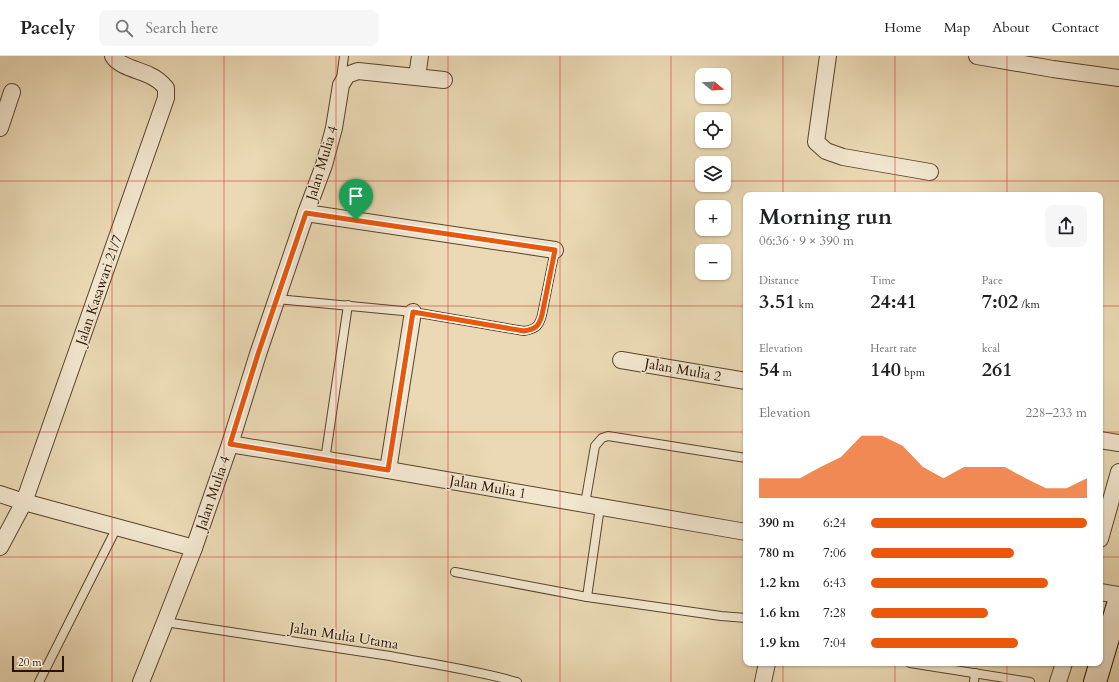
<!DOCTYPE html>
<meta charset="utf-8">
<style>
body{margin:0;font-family:Cardo,serif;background:#f6f6f6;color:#202124;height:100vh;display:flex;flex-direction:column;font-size:15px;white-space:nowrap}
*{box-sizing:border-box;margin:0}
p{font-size:13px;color:#757577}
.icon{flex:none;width:22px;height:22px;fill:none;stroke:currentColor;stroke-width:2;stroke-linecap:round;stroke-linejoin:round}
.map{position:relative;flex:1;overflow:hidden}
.sheet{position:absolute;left:743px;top:136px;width:360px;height:474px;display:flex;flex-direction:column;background:#fff;border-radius:8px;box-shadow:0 1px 3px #0004}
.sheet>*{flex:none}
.needle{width:26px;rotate:108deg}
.controls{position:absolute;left:695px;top:12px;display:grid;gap:8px}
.controls a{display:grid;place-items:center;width:36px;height:36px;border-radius:8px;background:#fff;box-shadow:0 1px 3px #0004;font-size:20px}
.scale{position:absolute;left:12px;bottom:10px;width:52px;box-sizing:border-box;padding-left:4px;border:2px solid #2a1100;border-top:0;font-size:11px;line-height:14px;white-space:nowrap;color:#2a1100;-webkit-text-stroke:3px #f1e6ce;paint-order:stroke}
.pin{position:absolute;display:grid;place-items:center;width:34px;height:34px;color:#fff;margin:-41px -17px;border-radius:50% 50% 50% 0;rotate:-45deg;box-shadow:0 0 4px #0007}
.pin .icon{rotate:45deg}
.round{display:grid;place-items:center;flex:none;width:42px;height:42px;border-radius:8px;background:#f6f6f6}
.overview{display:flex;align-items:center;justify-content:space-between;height:68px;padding:0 16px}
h1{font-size:22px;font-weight:800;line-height:30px}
.stats{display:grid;grid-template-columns:repeat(3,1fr);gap:6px;height:68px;padding:4px 16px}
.stats div{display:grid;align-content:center}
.stats b{font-size:20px;font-weight:800}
.stats small{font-size:11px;font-weight:400}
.stats p{font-size:11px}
.chart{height:112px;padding:8px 16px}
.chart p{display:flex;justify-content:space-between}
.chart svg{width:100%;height:72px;margin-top:4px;fill:#ea580c;opacity:.7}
ul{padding:0 16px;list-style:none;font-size:13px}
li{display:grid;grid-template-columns:64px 48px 1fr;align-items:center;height:30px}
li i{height:10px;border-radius:5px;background:#ea580c}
header{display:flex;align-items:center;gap:24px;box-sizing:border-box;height:56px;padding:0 20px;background:#fff;border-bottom:1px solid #e0e0e0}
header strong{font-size:19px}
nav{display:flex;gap:22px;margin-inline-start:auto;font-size:14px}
.search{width:280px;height:36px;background:#f6f6f6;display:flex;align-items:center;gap:10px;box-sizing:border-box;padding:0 14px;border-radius:8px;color:#757577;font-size:15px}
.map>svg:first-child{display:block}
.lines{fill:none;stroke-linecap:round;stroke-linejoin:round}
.lane-casing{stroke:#5a432d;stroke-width:10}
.street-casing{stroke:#5a432d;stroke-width:18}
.secondary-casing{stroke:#2a1100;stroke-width:24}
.lane{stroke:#f1e6ce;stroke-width:8}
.street{stroke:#f1e6ce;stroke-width:16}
.secondary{stroke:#f1e6ce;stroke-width:22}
.route-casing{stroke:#fff;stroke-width:8}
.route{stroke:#ea580c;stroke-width:5}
.grid{fill:none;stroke:#d62828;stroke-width:1;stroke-opacity:0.55}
.labels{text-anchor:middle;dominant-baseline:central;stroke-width:3;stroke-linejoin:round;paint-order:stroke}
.street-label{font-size:14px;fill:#2a1100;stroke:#f1e6ce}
</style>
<header>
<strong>Pacely</strong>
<div class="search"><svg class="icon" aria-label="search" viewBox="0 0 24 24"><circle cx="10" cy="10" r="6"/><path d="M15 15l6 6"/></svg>Search here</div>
<nav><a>Home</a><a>Map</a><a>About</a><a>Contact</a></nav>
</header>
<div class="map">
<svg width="1119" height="626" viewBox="0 0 1119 626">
<rect width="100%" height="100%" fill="#ead9b4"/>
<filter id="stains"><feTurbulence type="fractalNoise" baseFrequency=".005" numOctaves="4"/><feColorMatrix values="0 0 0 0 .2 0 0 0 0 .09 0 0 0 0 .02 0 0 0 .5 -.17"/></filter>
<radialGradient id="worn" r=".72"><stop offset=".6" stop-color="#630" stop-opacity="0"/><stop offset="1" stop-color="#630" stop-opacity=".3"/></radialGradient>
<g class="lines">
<g class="lane-casing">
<g id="lane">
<path d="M 341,23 L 344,0"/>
<path d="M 277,243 L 413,256 L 524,275 C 536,273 539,270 542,259 L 555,194"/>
<path d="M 325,404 L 348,249"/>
<path d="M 585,448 L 595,390 L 602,382 L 608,380 L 746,402"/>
<path d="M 600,451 L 587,541 L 721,560 L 746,562"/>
<path d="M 455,516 L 587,541"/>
<path d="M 165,566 C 240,577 315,588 390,600 C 432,608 475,614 517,626"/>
<path d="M 910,607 L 1030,626"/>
<path d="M 39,626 L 117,471"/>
<path d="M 974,626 L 975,617"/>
</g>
</g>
<g class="street-casing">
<g id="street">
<path d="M 828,0 L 816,86 L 826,95 L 843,101 L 930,116"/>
<path d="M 977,0 L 1053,13 L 1119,22"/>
<path d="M 417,21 L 420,0"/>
<path d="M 0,72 L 12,36"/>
<path d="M 306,157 L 555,194"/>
<path d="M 621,304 L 746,325"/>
<path d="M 1100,384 L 1119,387"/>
<path d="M 230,388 L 388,414 L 746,476"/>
<path d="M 388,414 L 413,256"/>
<path d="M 0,438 L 24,446 L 194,492"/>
<path d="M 1100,483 L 1119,416"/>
<path d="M 0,491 L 24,446 L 166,42 L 166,32 C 161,26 156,22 149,19 C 139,14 118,10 113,0"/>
<path d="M 1100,536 L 1119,539"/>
<path d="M 141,626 L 165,566 L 194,492 L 230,388 L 258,298 L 306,157 L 324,109 L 334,72 L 341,29 L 347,19 L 358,15 L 444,24"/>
<path d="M 763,626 L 767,607"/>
<path d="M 1058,626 L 1064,607"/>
</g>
</g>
<g class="secondary-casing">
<path id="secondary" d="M 1095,626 L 1119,545"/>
</g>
<use href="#lane" class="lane"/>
<use href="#street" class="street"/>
<use href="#secondary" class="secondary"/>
</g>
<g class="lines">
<g class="route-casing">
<path id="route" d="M 306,157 L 555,194 L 542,259 C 539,270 536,273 524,275 L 413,256 L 388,414 L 230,388 L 258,298 Z"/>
</g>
<use href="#route" class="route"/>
</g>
<path class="grid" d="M 112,0 L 112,626M 224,0 L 224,626M 336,0 L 336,626M 448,0 L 448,626M 560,0 L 560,626M 671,0 L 671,626M 783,0 L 783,139M 895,0 L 895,139M 1007,0 L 1007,139M 0,125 L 702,125M 724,125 L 1119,125M 0,250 L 746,250M 1100,250 L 1119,250M 0,376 L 746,376M 1100,376 L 1119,376M 0,501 L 746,501M 1100,501 L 1119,501M 783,607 L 783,626M 895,607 L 895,626M 1007,607 L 1007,626"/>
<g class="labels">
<g class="street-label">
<text transform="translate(322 107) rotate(-73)">Jalan Mulia 4</text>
<text transform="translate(99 234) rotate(-71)">Jalan Kasawari 21/7</text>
<text transform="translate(683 314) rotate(10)">Jalan Mulia 2</text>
<text transform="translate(488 431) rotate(10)">Jalan Mulia 1</text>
<text transform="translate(213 437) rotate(-71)">Jalan Mulia 4</text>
<text transform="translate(344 580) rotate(9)">Jalan Mulia Utama</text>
</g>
</g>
<rect width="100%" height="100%" filter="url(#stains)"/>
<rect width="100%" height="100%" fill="url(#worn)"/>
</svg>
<div class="controls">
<a><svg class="needle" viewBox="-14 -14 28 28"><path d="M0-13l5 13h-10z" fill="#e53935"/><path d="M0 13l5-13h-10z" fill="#757577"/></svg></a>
<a><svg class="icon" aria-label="locate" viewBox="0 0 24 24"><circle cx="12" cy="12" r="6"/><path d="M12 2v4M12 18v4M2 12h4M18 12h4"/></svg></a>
<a><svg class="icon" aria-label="layers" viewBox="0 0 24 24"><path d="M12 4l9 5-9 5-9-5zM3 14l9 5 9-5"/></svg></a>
<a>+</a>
<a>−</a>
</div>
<div class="scale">20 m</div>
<div class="pin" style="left:356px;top:164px;background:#1e9e55"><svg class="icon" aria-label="arrive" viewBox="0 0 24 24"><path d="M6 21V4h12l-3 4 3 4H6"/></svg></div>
<section class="sheet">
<div class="overview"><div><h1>Morning run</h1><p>06:36 · 9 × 390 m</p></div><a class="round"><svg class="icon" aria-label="share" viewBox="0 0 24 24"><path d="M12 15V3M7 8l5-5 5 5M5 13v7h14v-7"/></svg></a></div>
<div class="stats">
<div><p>Distance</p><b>3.51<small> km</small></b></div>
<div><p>Time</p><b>24:41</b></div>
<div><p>Pace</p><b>7:02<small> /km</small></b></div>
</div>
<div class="stats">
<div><p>Elevation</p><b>54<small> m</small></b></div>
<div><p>Heart rate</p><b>140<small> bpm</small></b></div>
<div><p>kcal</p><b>261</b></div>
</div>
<div class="chart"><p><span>Elevation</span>228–233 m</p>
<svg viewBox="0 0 160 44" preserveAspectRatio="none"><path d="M0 44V32L10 32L20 32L30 25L40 19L50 6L60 6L70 12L80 25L90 32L100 25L110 25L120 25L130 32L140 38L150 38L160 32V44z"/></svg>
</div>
<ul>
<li><b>390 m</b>6:24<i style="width:100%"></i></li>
<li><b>780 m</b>7:06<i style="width:66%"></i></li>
<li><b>1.2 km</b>6:43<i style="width:82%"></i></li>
<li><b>1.6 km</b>7:28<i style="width:54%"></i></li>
<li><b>1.9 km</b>7:04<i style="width:68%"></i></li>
</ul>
</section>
</div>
